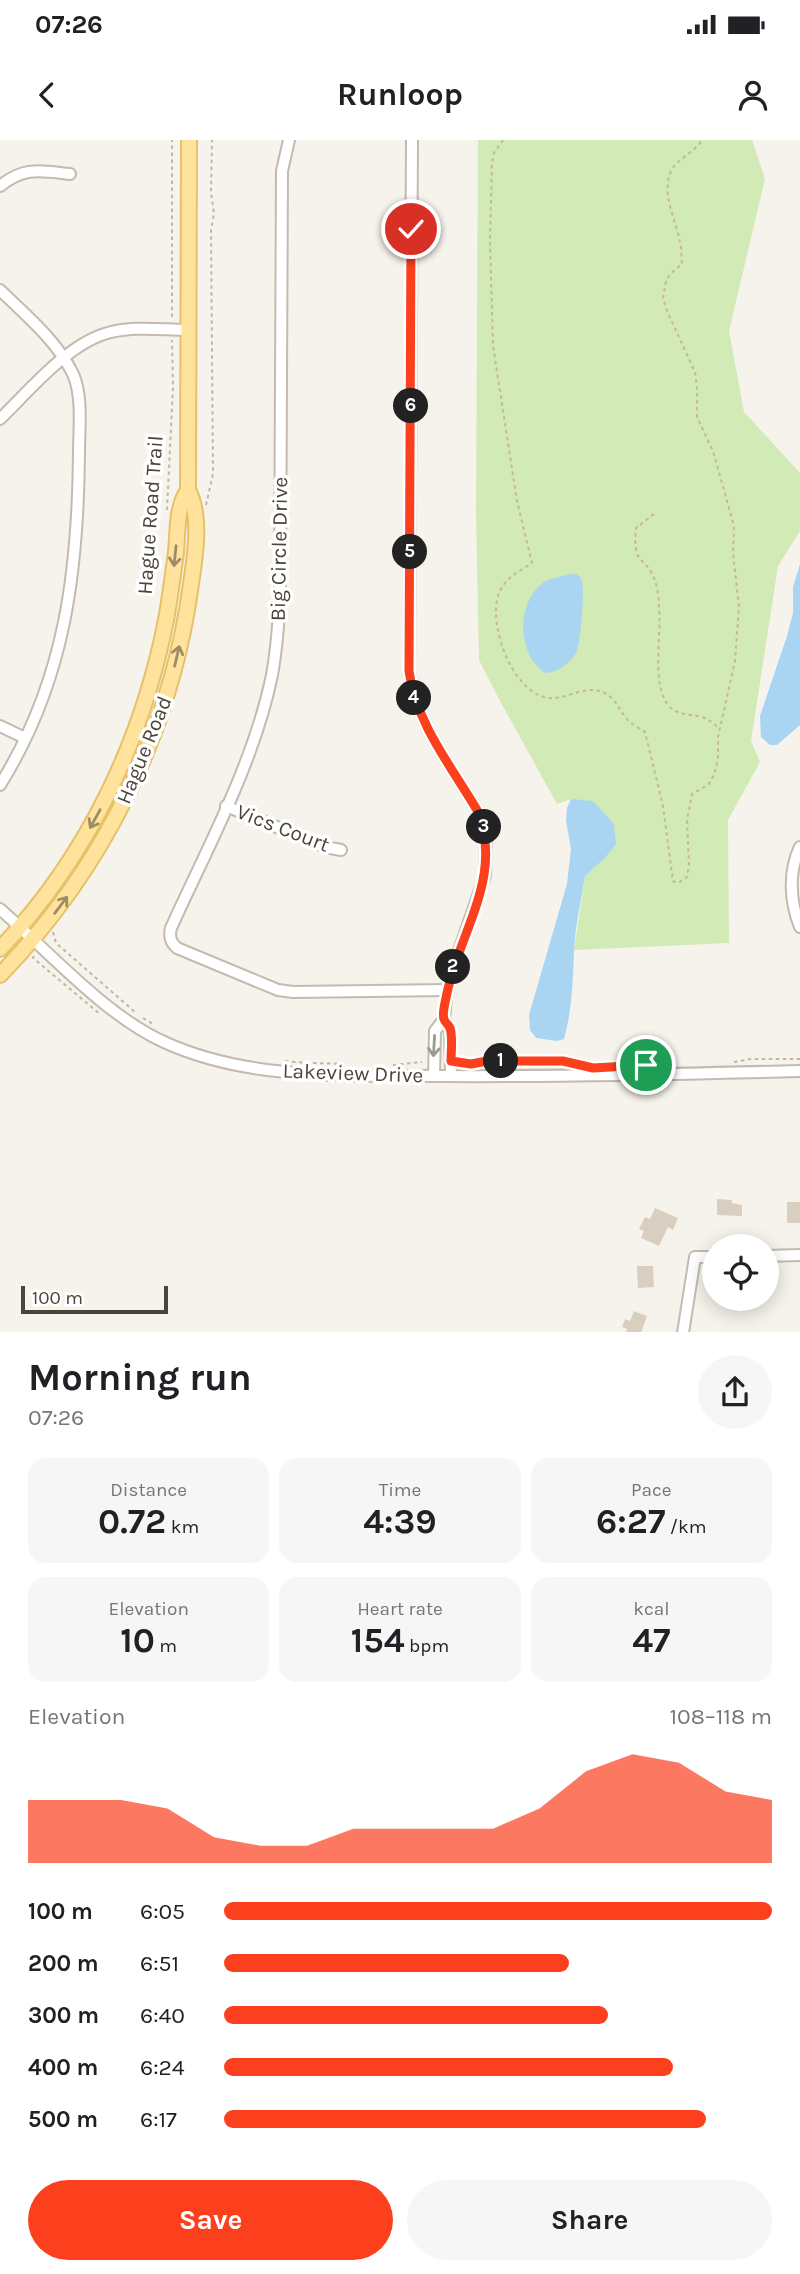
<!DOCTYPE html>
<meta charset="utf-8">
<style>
body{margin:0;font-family:Karla,sans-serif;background:#f6f6f6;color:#202124;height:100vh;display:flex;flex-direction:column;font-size:26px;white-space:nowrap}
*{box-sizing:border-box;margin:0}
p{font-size:23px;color:#757577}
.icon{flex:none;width:38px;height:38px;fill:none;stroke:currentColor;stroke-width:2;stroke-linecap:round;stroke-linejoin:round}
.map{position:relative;height:1192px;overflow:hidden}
.side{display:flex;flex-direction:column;background:#fff;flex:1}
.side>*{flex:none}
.buttons{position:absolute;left:702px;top:1094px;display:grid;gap:14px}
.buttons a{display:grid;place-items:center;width:77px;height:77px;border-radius:50%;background:#fff;box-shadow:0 4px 18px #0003;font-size:35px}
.scale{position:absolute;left:21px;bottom:18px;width:147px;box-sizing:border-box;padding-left:7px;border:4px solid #4b4439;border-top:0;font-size:19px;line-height:24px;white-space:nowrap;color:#4b4439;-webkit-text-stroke:5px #fff;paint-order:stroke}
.pin{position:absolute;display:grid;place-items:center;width:60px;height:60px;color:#fff;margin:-30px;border:4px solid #fff;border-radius:50%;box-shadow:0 2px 7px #0007}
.km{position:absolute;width:35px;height:35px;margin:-18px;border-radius:50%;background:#222;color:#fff;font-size:19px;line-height:35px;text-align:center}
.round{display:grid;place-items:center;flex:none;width:74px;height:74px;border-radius:37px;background:#f6f6f6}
.headline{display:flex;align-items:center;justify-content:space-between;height:119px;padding:0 28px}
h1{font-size:38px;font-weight:700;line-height:52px}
.stats{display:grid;grid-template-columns:repeat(3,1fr);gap:10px;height:119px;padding:7px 28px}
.stats div{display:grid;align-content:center;border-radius:18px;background:#f6f6f6;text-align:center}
.stats b{font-size:35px;font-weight:700}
.stats small{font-size:19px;font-weight:400}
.stats p{font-size:19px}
.chart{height:196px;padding:14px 28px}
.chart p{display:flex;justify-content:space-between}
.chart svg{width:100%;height:126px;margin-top:7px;fill:#fc3f1d;opacity:.7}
.primary-button{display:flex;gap:14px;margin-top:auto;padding:14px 28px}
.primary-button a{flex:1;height:80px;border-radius:42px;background:#fc3f1d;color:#fff;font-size:28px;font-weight:700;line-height:80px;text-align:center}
.primary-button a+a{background:#f6f6f6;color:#202124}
ul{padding:0 28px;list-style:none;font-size:23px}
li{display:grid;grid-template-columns:112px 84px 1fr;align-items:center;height:52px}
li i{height:18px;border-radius:9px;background:#fc3f1d}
.status{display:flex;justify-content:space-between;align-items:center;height:49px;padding:0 35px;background:#fff;direction:ltr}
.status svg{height:19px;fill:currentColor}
header{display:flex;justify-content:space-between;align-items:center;height:91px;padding:0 28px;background:#fff;font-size:32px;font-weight:700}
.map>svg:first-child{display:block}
.green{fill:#d2eab5}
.water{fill:#a9d4f2}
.building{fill:#d8cfc1}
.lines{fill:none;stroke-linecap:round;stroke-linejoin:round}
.minor-casing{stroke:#c2bbae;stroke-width:14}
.major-casing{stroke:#e6c16a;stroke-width:18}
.path{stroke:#c4b79f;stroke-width:2;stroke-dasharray:3.5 3.5;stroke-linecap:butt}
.minor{stroke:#fff;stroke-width:10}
.major{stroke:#ffe39c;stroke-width:14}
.oneway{stroke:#9c8c66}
.oneway2{stroke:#9c9892}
.route-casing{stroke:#fff;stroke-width:14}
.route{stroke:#fc3f1d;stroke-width:9}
.labels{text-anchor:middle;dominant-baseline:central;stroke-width:7;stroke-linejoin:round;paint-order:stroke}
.street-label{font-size:21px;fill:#4b4439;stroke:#fff}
</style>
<div class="status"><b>07:26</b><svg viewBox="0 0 49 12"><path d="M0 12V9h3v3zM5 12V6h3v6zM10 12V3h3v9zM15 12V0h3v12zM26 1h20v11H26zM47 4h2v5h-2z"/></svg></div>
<header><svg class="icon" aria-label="back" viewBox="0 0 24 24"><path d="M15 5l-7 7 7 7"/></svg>Runloop<svg class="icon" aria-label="person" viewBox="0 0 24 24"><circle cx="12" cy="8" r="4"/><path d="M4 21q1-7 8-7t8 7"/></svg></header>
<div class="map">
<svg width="800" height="1193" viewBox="0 0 800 1193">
<rect width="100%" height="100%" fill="#f6f3ec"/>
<path class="green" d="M 478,0 L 752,0 L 765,39 L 729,191 L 744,272 L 800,333 L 800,391 L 778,426 L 751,601 L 760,622 L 728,680 L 729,803 L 574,810 L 585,736 L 604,719 L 571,659 L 557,664 L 499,559 L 479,520 L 476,373 Z"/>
<g class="water">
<path d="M 800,424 L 800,585 L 777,605 L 770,605 L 761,597 L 760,576 L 787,496 L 793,473 L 793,447 Z"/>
<path d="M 571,434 L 576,434 C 580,437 581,437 582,443 C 585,451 580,503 577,511 C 572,522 557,533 545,533 C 518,515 516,467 540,445 C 548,438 561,437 571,434 Z"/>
<path d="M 571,659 L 593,661 L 614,684 L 616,704 L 604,719 L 585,736 C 581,761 575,787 574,812 C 573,841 572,870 564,899 L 557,901 L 536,898 L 530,890 L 529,875 L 567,744 L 571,709 L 566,681 L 567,668 Z"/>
</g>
<g class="building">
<path d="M 717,1059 L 732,1060 L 732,1063 L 742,1065 L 742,1076 L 717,1075 Z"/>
<rect x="787" y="1062" width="13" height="21"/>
<path d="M 655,1068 L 678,1078 L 673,1090 L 668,1087 L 659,1106 L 641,1098 L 644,1091 L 639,1089 L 645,1077 L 650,1079 Z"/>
<path d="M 637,1126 L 653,1126 L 654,1147 L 638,1148 Z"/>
<path d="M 634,1171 L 647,1176 L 641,1193 L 626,1193 L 627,1189 L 622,1187 L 625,1179 L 630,1181 Z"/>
</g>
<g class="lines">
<g class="minor-casing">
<g id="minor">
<path d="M 289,0 L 282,31 L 280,450 C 279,478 277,507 272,535 C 254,623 208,706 171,788 C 169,796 170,802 177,808 L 278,850 L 293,852 L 448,850"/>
<path d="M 412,0 L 409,531 C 416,583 451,626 477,670 L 486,697 L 485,736 L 453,828 L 446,858 L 444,879 L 435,891 L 434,936"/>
<path d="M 0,46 C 25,26 41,31 70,34"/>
<path d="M 0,150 C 26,175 57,201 73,234 C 83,257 79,288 79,313 C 78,432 65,541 0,645"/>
<path d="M 0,279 C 31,249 69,202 111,192 C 136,186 163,190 188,190"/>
<path d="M 0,586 L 25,598"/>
<path d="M 226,666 L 325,707 L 341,710"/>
<path d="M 800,707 C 788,732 790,762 800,787"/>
<path d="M 0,769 C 48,811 106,876 164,902 C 249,941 348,935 440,936 C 560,937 680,934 800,931"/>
<path d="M 444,879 L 450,889 L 451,936"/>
<path d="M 766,1116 L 800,1115"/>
<path d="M 683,1193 L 695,1117 L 714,1117"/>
</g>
</g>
<g class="major-casing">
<g id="major">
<path d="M 0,809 C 87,718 142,602 166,480 C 170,458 173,435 176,412 C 178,391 176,368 188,350"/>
<path d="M 0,835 C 104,728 171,592 191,444 C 195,416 202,376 188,350 L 189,0"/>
</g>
</g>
<g class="path">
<path d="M 503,0 L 494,13 L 492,24 L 490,100 L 493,206 L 517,361 L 532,423 C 518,432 503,439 498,456 C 489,486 511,548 544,557 C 563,563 582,544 602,552 C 616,557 618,569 627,579 C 631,584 639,588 645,592 L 663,666 L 673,741 L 678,743 L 687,737 L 689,725 L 687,680 L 692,654 L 708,645 L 714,635 L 718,619 L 718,597 L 735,521 L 739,467 L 733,413 L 734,386 L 713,311 L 697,277 L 697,248 L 695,232 L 667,171 L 663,158 L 666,141 L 671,133 L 682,124 C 681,117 682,109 680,102 C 676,80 661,54 671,31 C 676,20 693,14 702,0"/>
<path d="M 172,177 L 172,0"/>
<path d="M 206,365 L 213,334 L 211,91 L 214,73 L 211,53 L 212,0"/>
<path d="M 167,370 L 173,247 L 172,200"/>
<path d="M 654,374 L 636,388 C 632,428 646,414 655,441 C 658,449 659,460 659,468 C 662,493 650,550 671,568 C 686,580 702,569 719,589"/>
<path d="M 53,792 L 56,803 L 135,872"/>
<path d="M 34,816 L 33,818 L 101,875"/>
<path d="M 143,878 L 153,884"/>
<path d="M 285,921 L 307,923"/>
<path d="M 463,922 C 473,925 480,922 490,921 C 518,919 551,918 578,924"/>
<path d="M 734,922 L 751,919 L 800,919"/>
<path d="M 313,923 L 342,924"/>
<path d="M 393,925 L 422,922"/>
</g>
<use href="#minor" class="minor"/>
<use href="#major" class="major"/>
</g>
<defs><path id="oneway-shaft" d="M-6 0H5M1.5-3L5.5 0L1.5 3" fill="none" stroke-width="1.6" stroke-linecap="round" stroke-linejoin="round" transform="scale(1.75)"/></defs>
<g class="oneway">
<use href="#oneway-shaft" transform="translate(175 416) rotate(96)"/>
<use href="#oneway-shaft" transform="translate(177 516) rotate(-77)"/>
<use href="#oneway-shaft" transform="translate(95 679) rotate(119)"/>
<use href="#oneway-shaft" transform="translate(61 765) rotate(-53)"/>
</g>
<use class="oneway2" href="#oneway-shaft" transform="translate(434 906) rotate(93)"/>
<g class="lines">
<g class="route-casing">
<path id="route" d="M 411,89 L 409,531 C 416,583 451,626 477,670 C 505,737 458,793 446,858 C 445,863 442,874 444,879 C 445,883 449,885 450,888 C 453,897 451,911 451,921 L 471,924 L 487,921 L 563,921 L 593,928 L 646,925"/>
</g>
<use href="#route" class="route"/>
</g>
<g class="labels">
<g class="street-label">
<text transform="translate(150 375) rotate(-86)">Hague Road Trail</text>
<text transform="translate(279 409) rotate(-89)">Big Circle Drive</text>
<text transform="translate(144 610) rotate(-68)">Hague Road</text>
<text transform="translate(283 688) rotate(21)">Vics Court</text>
<text transform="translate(353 933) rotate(2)">Lakeview Drive</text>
</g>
</g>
</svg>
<div class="buttons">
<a><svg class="icon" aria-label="locate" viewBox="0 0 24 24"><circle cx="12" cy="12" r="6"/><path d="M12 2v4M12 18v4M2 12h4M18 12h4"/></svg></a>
</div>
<div class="scale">100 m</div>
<div class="pin" style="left:646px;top:925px;background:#1e9e55"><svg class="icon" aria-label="arrive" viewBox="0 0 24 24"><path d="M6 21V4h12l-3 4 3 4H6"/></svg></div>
<div class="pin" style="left:411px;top:89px;background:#d93025"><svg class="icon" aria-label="check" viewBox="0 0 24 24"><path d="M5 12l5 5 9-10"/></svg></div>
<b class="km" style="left:501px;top:921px">1</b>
<b class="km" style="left:453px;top:827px">2</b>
<b class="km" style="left:484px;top:687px">3</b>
<b class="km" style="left:414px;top:558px">4</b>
<b class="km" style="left:410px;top:412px">5</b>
<b class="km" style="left:411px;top:266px">6</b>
</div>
<section class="side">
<div class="headline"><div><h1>Morning run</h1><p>07:26</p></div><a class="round"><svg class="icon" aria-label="share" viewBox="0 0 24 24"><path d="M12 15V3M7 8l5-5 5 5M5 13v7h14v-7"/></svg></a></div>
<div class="stats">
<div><p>Distance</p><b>0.72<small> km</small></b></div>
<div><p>Time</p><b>4:39</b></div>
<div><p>Pace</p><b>6:27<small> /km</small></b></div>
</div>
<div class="stats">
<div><p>Elevation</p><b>10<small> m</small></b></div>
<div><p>Heart rate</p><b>154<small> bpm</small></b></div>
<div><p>kcal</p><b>47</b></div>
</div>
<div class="chart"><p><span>Elevation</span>108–118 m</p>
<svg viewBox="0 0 160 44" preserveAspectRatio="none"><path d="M0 44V22L10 22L20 22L30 25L40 35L50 38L60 38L70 32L80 32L90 32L100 32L110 25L120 12L130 6L140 9L150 19L160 22V44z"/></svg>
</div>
<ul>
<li><b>100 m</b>6:05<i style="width:100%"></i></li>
<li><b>200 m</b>6:51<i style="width:63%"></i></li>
<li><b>300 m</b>6:40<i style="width:70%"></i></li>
<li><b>400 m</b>6:24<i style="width:82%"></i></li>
<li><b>500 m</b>6:17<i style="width:88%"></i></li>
</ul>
<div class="primary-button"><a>Save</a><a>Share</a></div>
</section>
